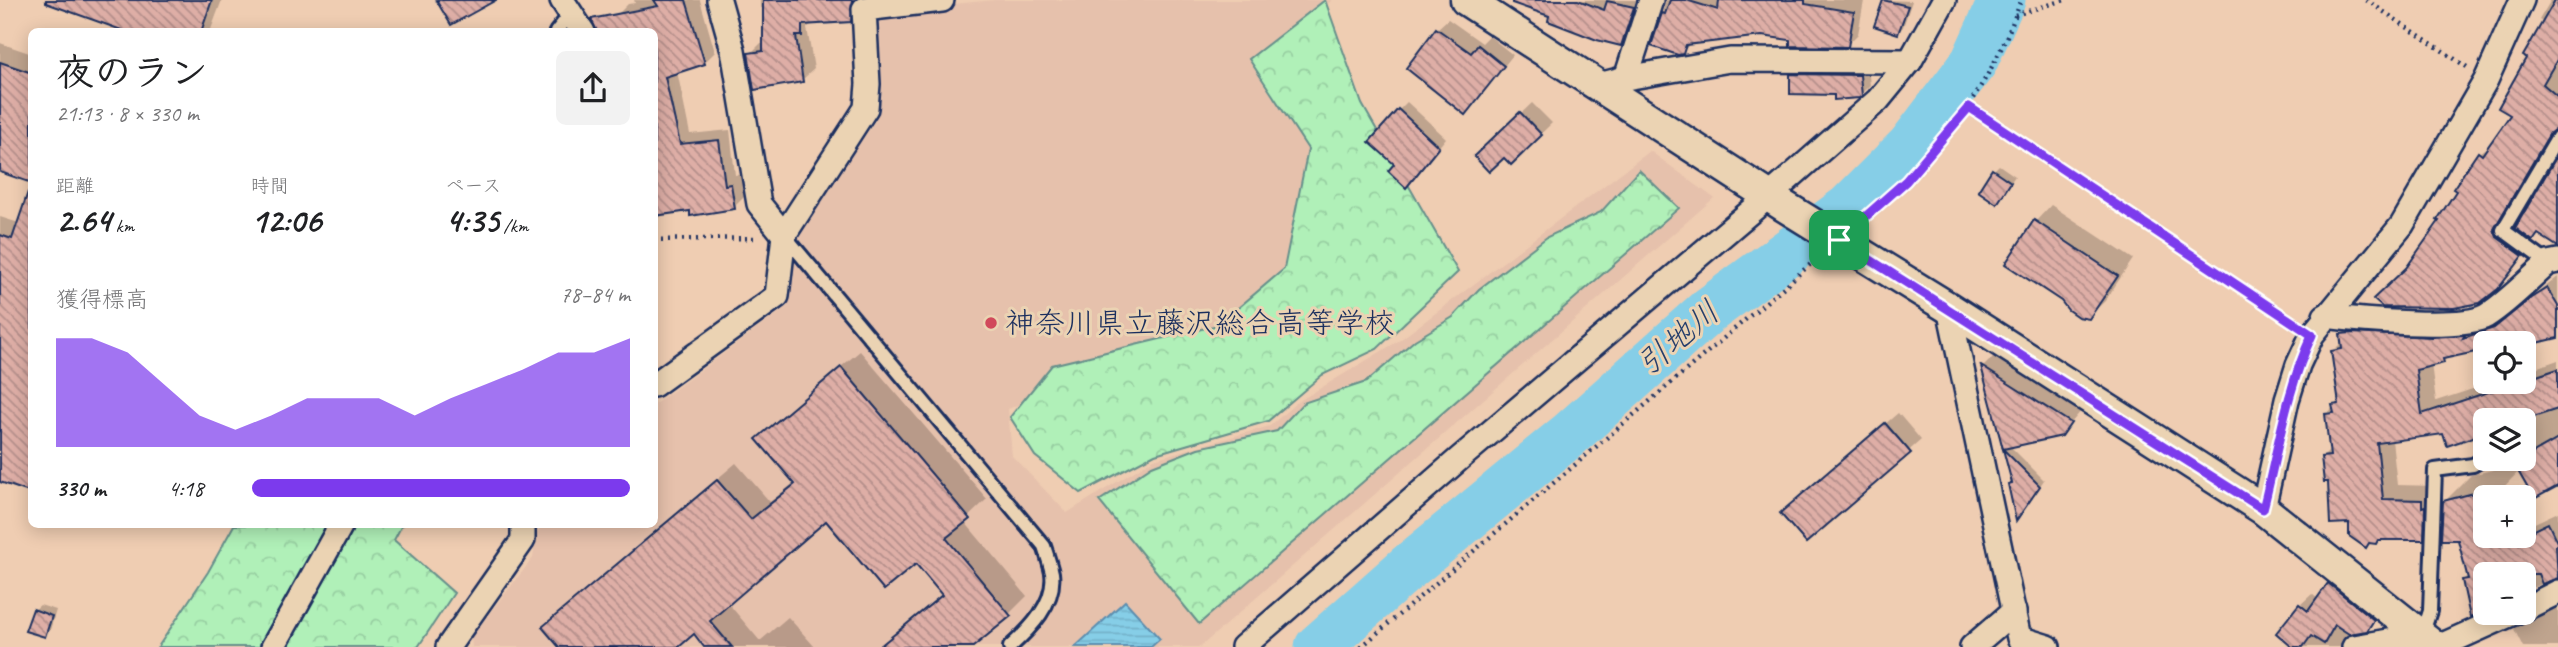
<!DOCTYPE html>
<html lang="ja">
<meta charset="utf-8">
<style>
body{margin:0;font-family:Caveat,"Klee One",sans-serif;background:#f2f2f2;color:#202124;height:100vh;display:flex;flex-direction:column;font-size:26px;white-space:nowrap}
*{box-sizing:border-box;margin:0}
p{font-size:23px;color:#757577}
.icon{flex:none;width:38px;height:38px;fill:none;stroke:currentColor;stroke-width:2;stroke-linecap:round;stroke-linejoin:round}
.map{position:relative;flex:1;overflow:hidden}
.drawer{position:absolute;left:28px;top:28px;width:630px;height:500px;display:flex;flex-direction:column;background:#fff;border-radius:10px;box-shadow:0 4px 18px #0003}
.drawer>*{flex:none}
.tools{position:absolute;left:2473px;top:331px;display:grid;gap:14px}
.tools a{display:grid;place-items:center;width:63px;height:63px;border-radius:10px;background:#fff;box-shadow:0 4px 18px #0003;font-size:35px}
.pin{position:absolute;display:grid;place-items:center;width:60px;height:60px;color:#fff;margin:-30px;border-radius:14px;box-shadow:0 4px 10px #0006}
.round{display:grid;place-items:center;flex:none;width:74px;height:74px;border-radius:10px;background:#f2f2f2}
.overview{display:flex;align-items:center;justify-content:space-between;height:119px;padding:0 28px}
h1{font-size:38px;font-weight:800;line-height:52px}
.stats{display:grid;grid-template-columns:repeat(3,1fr);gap:10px;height:119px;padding:7px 28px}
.stats div{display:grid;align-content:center}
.stats b{font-size:35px;font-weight:800}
.stats small{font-size:19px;font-weight:400}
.stats p{font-size:19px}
.chart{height:196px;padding:14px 28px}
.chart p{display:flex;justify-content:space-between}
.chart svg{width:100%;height:126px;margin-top:7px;fill:#7c3aed;opacity:.7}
ul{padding:0 28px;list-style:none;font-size:23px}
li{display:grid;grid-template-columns:112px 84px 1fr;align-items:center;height:52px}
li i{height:18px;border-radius:9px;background:#7c3aed}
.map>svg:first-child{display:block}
.built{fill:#e6c1ac}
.forest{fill:url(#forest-crowns);stroke:#66908b;stroke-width:2}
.water{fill:url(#water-rules);stroke:#5b8eb0;stroke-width:2}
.shadow{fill:#0003}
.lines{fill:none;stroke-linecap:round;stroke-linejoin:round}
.river{stroke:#86cee7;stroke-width:47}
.building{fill:url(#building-back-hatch);stroke:#1b2f5e;stroke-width:2}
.service-casing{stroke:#1b2f5e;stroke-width:18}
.minor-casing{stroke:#1b2f5e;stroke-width:28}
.tertiary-casing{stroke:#1b2f5e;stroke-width:35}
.path{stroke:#1b2f5e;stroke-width:4.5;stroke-dasharray:2 5;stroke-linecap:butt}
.service{stroke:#ebd3b3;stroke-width:12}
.minor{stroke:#ebd3b3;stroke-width:23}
.tertiary{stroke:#ebd3b3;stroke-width:30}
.route-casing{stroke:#fff;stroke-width:14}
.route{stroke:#7c3aed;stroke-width:9}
.poi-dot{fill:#d1495b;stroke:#ebd3b3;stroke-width:2.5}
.labels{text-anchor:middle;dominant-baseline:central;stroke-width:6;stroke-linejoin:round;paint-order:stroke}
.poi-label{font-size:30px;fill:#1b2f5e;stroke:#ebd3b3;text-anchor:start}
.water-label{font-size:32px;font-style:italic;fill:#263f6c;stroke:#ebd3b3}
</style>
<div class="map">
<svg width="2558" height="647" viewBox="0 0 2558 647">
<defs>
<pattern id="forest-crowns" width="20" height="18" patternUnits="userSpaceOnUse" patternTransform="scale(1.75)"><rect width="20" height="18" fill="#b0f0b8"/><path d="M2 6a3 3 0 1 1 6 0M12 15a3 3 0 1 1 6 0" fill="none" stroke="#97cea1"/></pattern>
<pattern id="water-rules" width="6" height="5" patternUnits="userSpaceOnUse" patternTransform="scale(1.75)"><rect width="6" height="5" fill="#86cee7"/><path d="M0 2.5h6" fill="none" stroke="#73b1c9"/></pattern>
<pattern id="building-back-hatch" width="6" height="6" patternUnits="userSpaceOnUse" patternTransform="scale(1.75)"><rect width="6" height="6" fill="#deaea6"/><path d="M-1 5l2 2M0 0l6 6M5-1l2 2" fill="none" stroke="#b38e8a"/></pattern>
</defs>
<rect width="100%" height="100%" fill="#efcdb2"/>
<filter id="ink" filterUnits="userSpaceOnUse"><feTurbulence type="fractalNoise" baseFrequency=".0143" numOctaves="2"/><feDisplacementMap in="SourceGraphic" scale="14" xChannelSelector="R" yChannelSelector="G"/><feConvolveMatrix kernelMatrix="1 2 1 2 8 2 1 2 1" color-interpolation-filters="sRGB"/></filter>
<g filter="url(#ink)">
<path class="built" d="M 994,0 L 1332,0 L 1276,49 L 1264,71 L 1333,195 L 1321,282 L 1008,409 L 1012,456 L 1067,513 L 1154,459 L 1270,426 L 1296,403 L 1400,340 L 1650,151 L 1714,198 L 1200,647 L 472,647 L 471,637 L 533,558 L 536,535 L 542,525 L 654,525 L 655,404 L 788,306 L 785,275 L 799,230 L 876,120 L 876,19 L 884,11 Z"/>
<g class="forest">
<path d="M 1325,0 L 1362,104 L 1458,272 L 1377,349 L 1322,375 L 1268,421 L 1155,454 L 1081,493 L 1035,456 L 1010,417 L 1052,365 L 1218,325 L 1284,269 L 1308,149 L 1249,59 Z"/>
<path d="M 1639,170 L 1679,208 L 1199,624 L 1099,501 L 1152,466 L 1198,448 L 1277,431 L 1303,403 L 1366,382 L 1415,340 L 1453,317 L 1479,289 L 1547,237 L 1601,212 Z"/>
<path d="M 234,525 L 402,525 L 394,540 L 454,593 L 418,647 L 158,647 L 208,572 Z"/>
</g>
<path class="water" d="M 1125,601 L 1160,639 L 1151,647 L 1075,647 Z"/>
<g class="shadow">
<path d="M 42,0 L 222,0 L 210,32 L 132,32 Z"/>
<path d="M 634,0 L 700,0 L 715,52 L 704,63 L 677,71 L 690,134 L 730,130 L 735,175 L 742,174 L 745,196 L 734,207 L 691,209 L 654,32 L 617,15 L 628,4 L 635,3 Z"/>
<path d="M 760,0 L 861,0 L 861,9 L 850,20 L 813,23 L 807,28 L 814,69 L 802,80 L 750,54 L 761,43 L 765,42 L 765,8 L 760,8 Z"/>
<path d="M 1543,0 L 1643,0 L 1632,33 L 1621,44 L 1552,15 Z"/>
<path d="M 1666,0 L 1856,0 L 1864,1 L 1858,34 L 1847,45 L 1762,34 L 1692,42 L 1682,52 L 1653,45 Z"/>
<path d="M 1885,0 L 1912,1 L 1903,27 L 1898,32 L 1877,25 Z"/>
<path d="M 2551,0 L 2558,0 L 2558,128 L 2505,216 L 2509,225 L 2515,230 L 2558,157 L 2558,238 L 2539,233 L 2531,241 L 2533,243 L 2510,276 L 2497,288 L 2409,267 L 2441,220 L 2479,153 L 2492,143 L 2512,114 L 2529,57 L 2544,23 L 2539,20 Z"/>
<path d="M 1448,19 L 1482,43 L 1489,36 L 1513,55 L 1475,102 L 1437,29 Z"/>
<path d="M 0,43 L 32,54 L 32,181 L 0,170 Z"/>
<path d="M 1800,66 L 1868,67 L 1870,85 L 1858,97 L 1835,93 L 1792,75 Z"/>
<path d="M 1407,102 L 1446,138 L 1414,178 L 1397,164 L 1399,110 Z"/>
<path d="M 1532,103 L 1552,123 L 1511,163 L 1504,156 L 1476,156 Z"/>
<path d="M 1999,165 L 2015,176 L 1997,202 L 1994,170 Z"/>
<path d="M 32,187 L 32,491 L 0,480 L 0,217 L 19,223 Z"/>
<path d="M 2051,205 L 2133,259 L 2105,301 L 2088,317 L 2035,222 Z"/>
<path d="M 2558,277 L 2558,337 L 2524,344 L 2485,343 L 2485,348 L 2449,356 L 2443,362 L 2431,364 L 2436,401 L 2494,382 L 2524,382 L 2524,372 L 2558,360 L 2558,484 L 2520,470 L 2500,491 L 2485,497 L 2485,500 L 2444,502 L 2471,475 L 2517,464 L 2524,458 L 2524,420 L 2485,420 L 2485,431 L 2445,432 L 2392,440 L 2397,485 L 2436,486 L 2438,522 L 2423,536 L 2380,538 L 2376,542 L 2350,521 L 2329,480 L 2323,457 L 2331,449 L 2327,414 L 2340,399 L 2333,351 L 2342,342 L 2342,335 L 2356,320 L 2474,326 L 2510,314 Z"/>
<path d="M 860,351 L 987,499 L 964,521 L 1027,596 L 1009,614 L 970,647 L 878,647 L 943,594 L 916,561 L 826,519 L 728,603 L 760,641 L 788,617 L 815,647 L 706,647 L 694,632 L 677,647 L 561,647 L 545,627 L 563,609 L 736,463 L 770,502 L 795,482 L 758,439 L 776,421 Z"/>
<path d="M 1994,356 L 2081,411 L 2061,435 L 2010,446 L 2044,480 L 2021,514 L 2010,484 L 2013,481 L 2005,450 L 2009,446 L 2004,447 L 1983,367 Z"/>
<path d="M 1898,413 L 1921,440 L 1806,541 L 1794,502 Z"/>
<path d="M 2558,512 L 2558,577 L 2524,591 L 2524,574 L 2485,574 L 2485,606 L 2463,581 L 2469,575 L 2485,526 L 2485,536 L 2524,536 L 2524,528 Z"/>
<path d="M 2340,573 L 2378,617 L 2366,629 L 2351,633 L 2351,638 L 2357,647 L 2294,647 L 2300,605 L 2312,594 L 2318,599 Z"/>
<path d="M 2558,601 L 2558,647 L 2523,647 L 2514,629 L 2529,615 Z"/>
<path d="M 40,605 L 56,610 L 50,630 L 44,635 L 34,610 Z"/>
</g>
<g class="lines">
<path class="river" d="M 1318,647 L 1407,568 L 1569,435 L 1708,311 L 1848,208 L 1911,145 L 1974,62 L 2002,0"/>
</g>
<g class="building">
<path d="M 46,0 L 212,0 L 201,32 L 127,32 L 46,3 Z"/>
<path d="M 436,0 L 496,0 L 451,25 Z"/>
<path d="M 654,0 L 686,0 L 705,64 L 665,77 L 680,144 L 719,140 L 725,185 L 731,184 L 735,209 L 690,216 L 690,211 L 654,216 L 654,32 L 597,32 L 591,19 L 658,6 Z"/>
<path d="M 763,0 L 853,0 L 851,22 L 802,25 L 802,36 L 796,36 L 803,82 L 754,90 L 748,53 L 763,51 Z"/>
<path d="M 1512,0 L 1578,0 L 1604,10 L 1607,1 L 1634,7 L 1621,46 L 1597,40 L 1548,21 L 1549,16 L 1512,3 Z"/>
<path d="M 1670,0 L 1686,0 L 1718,10 L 1719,0 L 1805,0 L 1805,4 L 1854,12 L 1848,47 L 1790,46 L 1790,40 L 1762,36 L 1686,45 L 1683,54 L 1678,55 L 1651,46 L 1662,13 L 1665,14 Z"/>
<path d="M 1883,0 L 1908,6 L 1898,34 L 1874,26 Z"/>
<path d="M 2555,0 L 2558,0 L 2558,58 L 2543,84 L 2558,97 L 2558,128 L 2550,133 L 2494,229 L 2497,237 L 2523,256 L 2498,289 L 2480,303 L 2454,308 L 2382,307 L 2373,299 L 2406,268 L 2439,221 L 2437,220 L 2456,191 L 2453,189 L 2478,152 L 2482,155 L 2510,115 L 2498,108 L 2526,58 L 2523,56 Z"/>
<path d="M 1436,28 L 1471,53 L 1478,45 L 1504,66 L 1465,115 L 1406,68 Z"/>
<path d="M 0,62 L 32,73 L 32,183 L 0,172 Z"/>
<path d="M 1790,74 L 1860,75 L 1862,96 L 1859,98 L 1834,100 L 1834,95 L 1790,94 Z"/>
<path d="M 1398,109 L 1439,147 L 1406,188 L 1388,171 L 1394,164 L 1369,142 Z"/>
<path d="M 1520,112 L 1542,135 L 1511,165 L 1504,158 L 1489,172 L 1474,156 Z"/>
<path d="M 2558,154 L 2558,247 L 2538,234 L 2533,241 L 2515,228 Z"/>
<path d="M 1992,169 L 2011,182 L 1997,204 L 1978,191 Z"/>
<path d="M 28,192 L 32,192 L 32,493 L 0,482 L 0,235 L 12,239 Z"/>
<path d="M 2034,220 L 2118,276 L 2089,319 L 2078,317 L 2068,310 L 2061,301 L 2005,264 Z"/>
<path d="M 2547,288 L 2558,306 L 2558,338 L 2524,346 L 2524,343 L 2485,343 L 2485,350 L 2443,359 L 2444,363 L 2416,370 L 2422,414 L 2558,369 L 2558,409 L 2524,420 L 2485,420 L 2485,433 L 2447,446 L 2443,434 L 2377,443 L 2383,499 L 2422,500 L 2422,507 L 2425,506 L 2424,540 L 2378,540 L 2376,544 L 2369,543 L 2366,548 L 2349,536 L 2349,523 L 2330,524 L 2328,482 L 2324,482 L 2321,457 L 2330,456 L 2325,414 L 2334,413 L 2332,405 L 2339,404 L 2331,351 L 2342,349 L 2340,334 L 2351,333 L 2432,337 L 2465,335 L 2463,338 L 2494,328 L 2531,298 Z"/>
<path d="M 1981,366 L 2071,423 L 2062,436 L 2003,449 Z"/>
<path d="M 841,367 L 970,519 L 946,538 L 1011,616 L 973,647 L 879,647 L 942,595 L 916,564 L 884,590 L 826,521 L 710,621 L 732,647 L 704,647 L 694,634 L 679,647 L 559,647 L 542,627 L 717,480 L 751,519 L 795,484 L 756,439 Z"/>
<path d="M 1885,423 L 1911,453 L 1806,543 L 1780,513 Z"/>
<path d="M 2558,439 L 2558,486 L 2534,499 L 2514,464 Z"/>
<path d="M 2003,449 L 2040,486 L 2016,521 L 2008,484 L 2012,483 Z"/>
<path d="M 2485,490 L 2485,536 L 2500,536 L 2502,545 L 2548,523 L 2558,544 L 2556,545 L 2558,578 L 2542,584 L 2538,574 L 2485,574 L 2485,611 L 2470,617 L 2462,580 L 2468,579 L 2458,540 L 2441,540 L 2443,501 Z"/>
<path d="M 2328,583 L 2374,620 L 2367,631 L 2349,634 L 2335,625 L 2324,644 L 2311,636 L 2303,647 L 2292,647 L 2276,633 L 2299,604 L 2308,611 Z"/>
<path d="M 33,609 L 52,616 L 45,637 L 25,631 Z"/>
</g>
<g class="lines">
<g class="service-casing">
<g id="service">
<path d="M 556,32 L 572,12"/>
<path d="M 785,236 L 1044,546 C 1047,555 1050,564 1052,573 C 1056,603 1030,629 1010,647"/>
<path d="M 2548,263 L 2503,230 L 2558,137"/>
<path d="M 2422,635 L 2430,611 L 2435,470 L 2473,465 L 2485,458"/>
</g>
</g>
<g class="minor-casing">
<g id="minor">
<path d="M 562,0 L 583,32"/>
<path d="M 719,0 L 733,50 L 759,204 L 784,235"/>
<path d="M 1626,78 L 1651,0"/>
<path d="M 1599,85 L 1626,78 L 1730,60 L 1910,61"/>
<path d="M 1949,308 L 2019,638 L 2048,647"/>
<path d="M 2325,316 C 2356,320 2462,330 2486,316 C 2507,303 2529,280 2548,263 L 2558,261"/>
<path d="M 654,385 L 777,296 L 784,235 L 866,108 L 868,84 L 864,9 L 942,0"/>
<path d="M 2263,509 L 2287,400 L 2298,365 L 2312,335 L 2402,225 L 2486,80 L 2522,0"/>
<path d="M 2524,609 L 2558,592"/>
<path d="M 273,647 L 341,525"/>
<path d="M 448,647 L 523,540 L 523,525"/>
<path d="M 1243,647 L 1459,459 L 1769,196 L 1878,100 L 1910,61 L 1944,0"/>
<path d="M 1972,647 L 2014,611"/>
<path d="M 2354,647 L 2422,635"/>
<path d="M 2438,647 L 2516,612"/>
</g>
</g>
<g class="tertiary-casing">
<path id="tertiary" d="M 1466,0 L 1784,206 L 1949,308 L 2263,509 L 2436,647"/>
</g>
<g class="path">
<path d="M 2366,0 L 2467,67"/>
<path d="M 2015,15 L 2065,0"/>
<path d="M 1969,107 L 2294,323"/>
<path d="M 1860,222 C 1934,156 1988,96 2021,0"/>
<path d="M 654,240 L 755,238"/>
<path d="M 1361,647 L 1819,257"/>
</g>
<use href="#service" class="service"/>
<use href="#minor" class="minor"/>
<use href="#tertiary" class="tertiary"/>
</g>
</g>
<g class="lines" filter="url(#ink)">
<g class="route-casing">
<path id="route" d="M 1969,107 L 2312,335 C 2286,391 2278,450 2263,509 L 1839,240 L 1906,181 Z"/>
</g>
<use href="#route" class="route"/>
</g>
<circle class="poi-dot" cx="991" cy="323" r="7"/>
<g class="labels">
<g class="poi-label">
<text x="1005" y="323">神奈川県立藤沢総合高等学校</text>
</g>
<g class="water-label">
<text transform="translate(1678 338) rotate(-40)">引地川</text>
</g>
</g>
</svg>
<div class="tools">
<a><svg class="icon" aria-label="locate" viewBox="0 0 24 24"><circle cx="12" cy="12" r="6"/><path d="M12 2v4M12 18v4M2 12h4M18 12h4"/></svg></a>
<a><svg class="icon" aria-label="layers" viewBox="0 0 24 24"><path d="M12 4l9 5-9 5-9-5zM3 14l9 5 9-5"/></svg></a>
<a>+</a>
<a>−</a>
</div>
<div class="pin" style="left:1839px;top:240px;background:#1e9e55"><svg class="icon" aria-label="arrive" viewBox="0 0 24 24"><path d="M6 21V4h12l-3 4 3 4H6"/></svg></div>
<section class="drawer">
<div class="overview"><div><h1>夜のラン</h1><p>21:13 · 8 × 330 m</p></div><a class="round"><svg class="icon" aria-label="share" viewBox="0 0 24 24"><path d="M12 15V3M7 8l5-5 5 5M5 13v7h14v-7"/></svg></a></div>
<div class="stats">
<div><p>距離</p><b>2.64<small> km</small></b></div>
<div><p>時間</p><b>12:06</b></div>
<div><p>ペース</p><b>4:35<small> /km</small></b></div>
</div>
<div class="chart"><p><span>獲得標高</span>78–84 m</p>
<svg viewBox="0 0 160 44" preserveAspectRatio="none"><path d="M0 44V6L10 6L20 11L30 22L40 33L50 38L60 33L70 27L80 27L90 27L100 33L110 27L120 22L130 17L140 11L150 11L160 6V44z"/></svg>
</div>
<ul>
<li><b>330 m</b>4:18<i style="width:100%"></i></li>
</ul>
</section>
</div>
